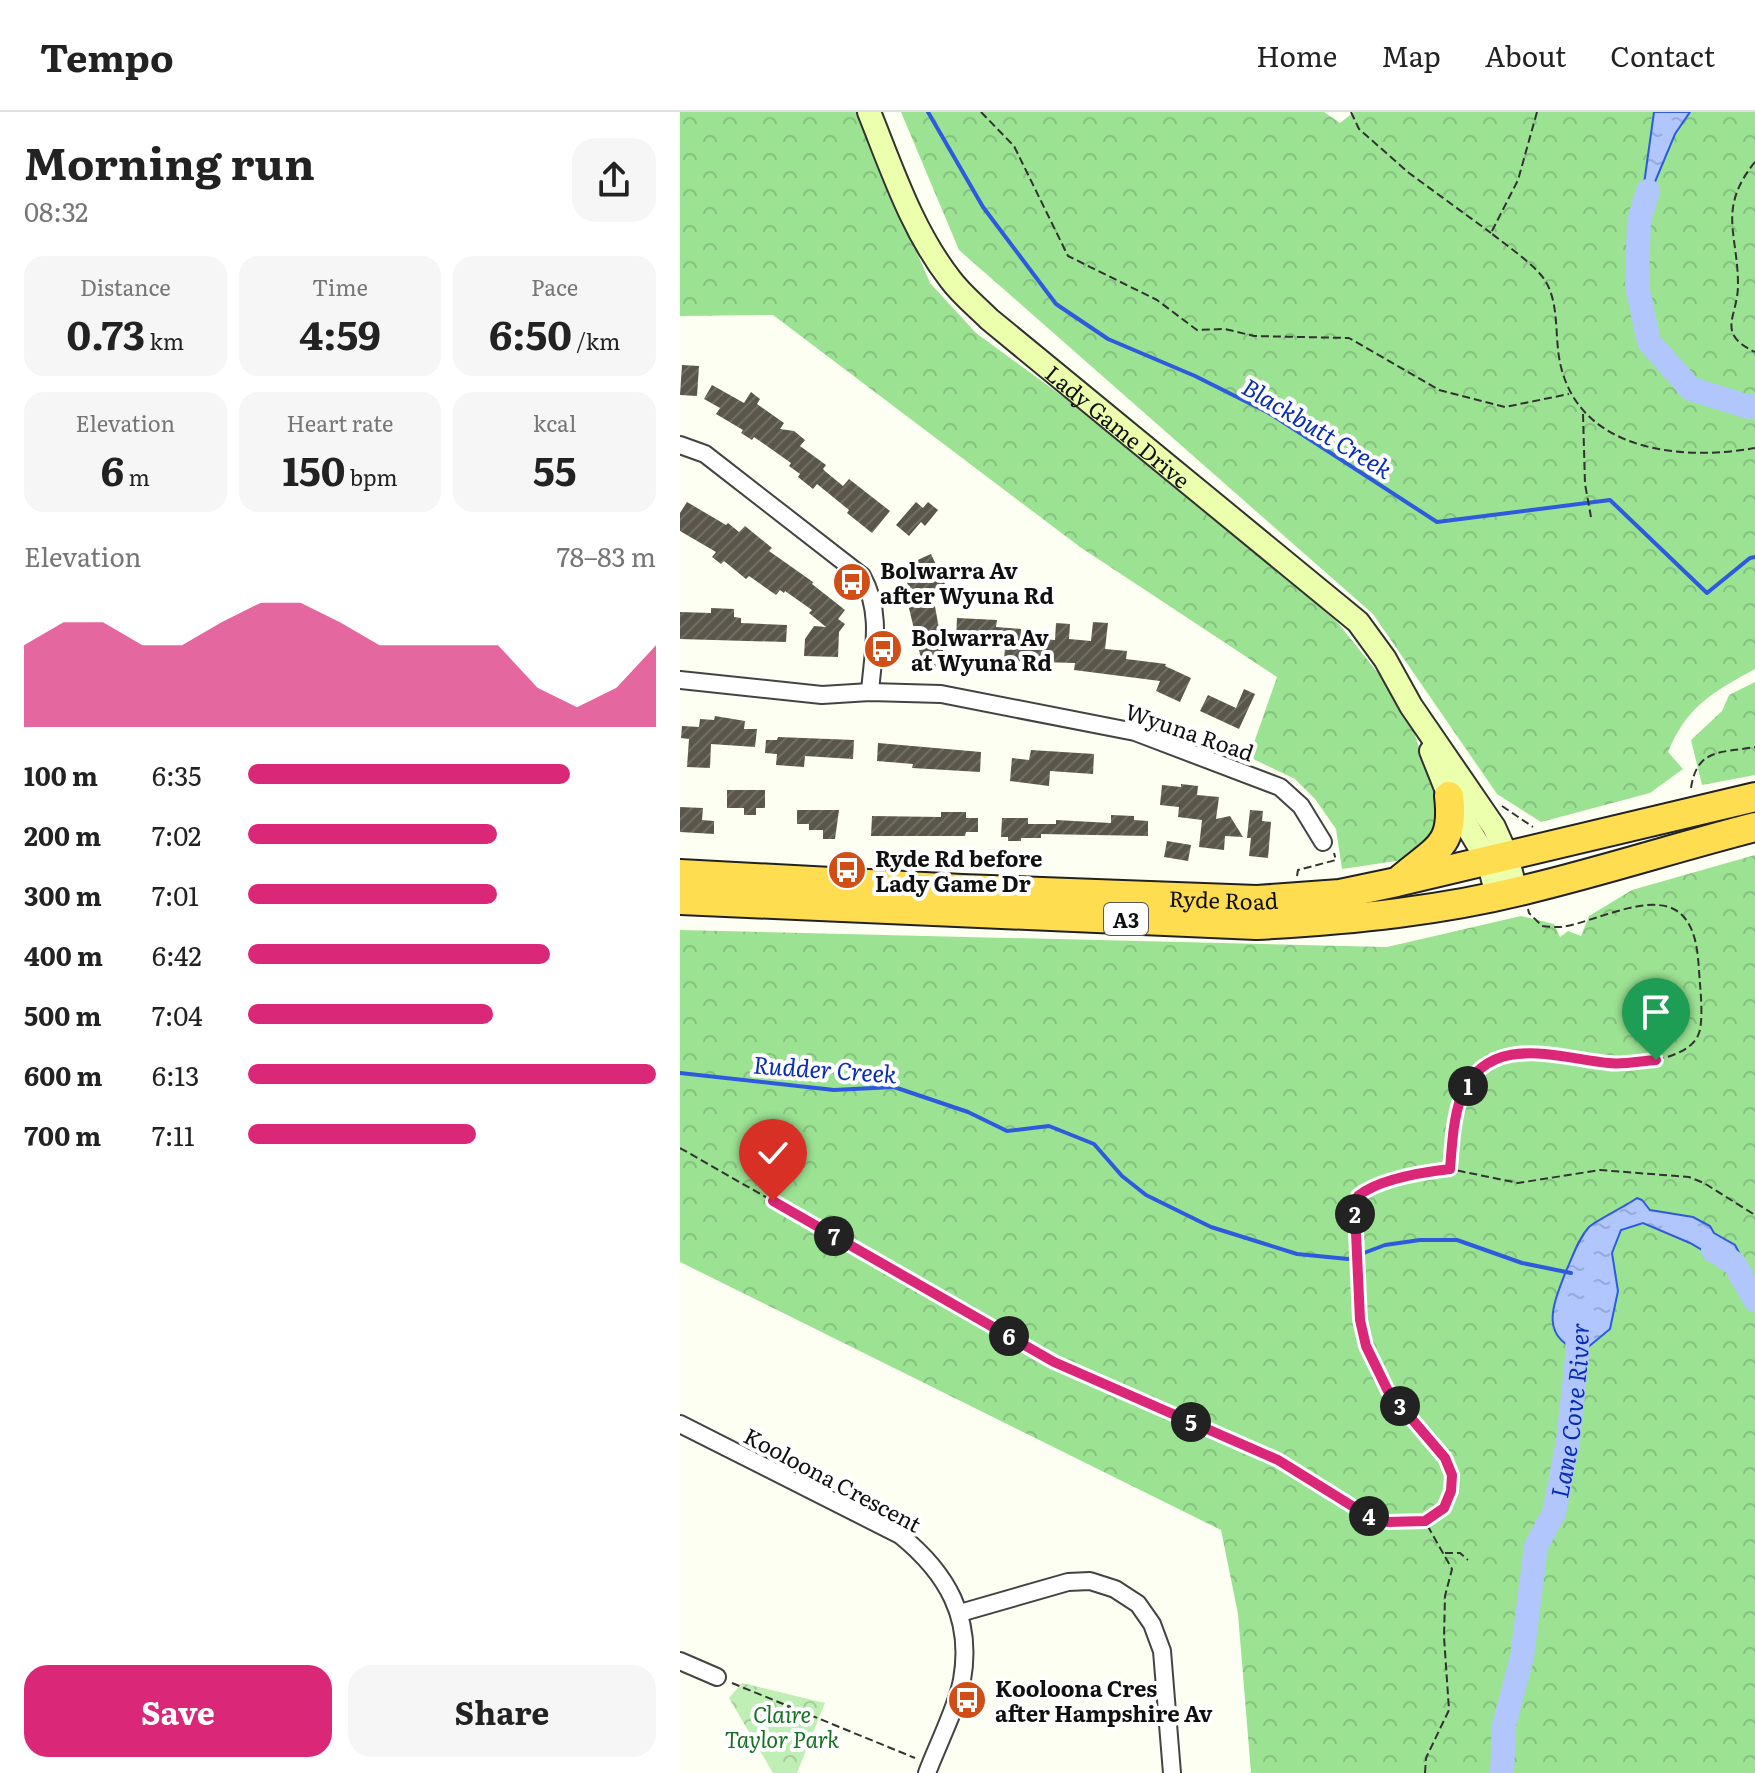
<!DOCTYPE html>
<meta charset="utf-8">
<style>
body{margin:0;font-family:Literata,serif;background:#f6f6f6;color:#222;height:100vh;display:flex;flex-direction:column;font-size:30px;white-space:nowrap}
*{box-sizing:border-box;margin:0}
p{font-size:26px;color:#767676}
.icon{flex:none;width:44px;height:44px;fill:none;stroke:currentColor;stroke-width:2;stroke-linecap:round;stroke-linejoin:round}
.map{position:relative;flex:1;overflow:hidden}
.side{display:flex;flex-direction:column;background:#fff;width:680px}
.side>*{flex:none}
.pin{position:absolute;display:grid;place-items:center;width:68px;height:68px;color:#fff;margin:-82px -34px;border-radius:50% 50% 50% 0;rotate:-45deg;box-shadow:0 0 8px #0007}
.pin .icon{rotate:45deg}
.km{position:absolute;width:40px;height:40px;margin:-20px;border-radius:50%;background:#222;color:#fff;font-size:22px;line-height:40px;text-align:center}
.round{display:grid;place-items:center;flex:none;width:84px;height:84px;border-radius:24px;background:#f6f6f6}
.headline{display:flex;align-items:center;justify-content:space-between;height:136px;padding:0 24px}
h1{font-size:44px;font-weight:700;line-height:60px}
.stats{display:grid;grid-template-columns:repeat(3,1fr);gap:12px;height:136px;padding:8px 24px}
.stats div{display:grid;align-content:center;border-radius:20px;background:#f6f6f6;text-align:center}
.stats b{font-size:40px;font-weight:700}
.stats small{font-size:22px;font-weight:400}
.stats p{font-size:22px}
.chart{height:224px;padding:16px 24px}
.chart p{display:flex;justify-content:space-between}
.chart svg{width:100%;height:144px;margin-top:8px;fill:#db2777;opacity:.7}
.button{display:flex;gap:16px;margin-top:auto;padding:16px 24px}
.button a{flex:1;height:92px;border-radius:24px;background:#db2777;color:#fff;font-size:32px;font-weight:700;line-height:92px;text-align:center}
.button a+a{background:#f6f6f6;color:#222}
ul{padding:0 24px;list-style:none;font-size:26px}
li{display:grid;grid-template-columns:128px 96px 1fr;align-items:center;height:60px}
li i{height:20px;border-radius:10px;background:#db2777}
header{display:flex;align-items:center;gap:48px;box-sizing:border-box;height:112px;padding:0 40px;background:#fff;border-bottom:2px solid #e0e0e0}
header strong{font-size:38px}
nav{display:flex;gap:44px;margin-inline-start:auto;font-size:28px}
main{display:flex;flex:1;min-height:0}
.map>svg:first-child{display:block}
.forest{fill:url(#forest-crowns)}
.park{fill:url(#park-crowns)}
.water{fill:url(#water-ripples);stroke:#2e5bdd;stroke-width:2}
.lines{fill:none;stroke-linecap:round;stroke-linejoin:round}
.stream{stroke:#2e5bdd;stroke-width:4}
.river{stroke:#b0c6fd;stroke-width:24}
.building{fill:url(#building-hatch)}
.street-casing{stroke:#434343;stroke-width:20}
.secondary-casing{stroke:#323232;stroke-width:26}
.highway-casing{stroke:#212121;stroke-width:32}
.path{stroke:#323232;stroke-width:2;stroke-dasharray:8 4;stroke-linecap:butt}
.street{stroke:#fff;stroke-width:16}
.secondary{stroke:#ecffad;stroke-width:22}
.highway{stroke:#ffdd50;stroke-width:28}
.route-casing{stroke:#fff;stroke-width:16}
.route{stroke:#db2777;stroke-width:10}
.labels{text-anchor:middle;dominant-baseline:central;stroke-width:8;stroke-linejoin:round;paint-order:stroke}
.shield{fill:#fff;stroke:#585858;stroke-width:2}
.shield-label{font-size:20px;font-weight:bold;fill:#101010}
.street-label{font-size:22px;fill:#101010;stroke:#fff}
.poi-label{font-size:22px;font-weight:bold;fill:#101010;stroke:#fff;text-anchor:start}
.park-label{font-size:22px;font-style:italic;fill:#177023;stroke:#fff}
.water-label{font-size:24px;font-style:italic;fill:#092db2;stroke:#fff}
</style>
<header>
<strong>Tempo</strong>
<nav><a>Home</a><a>Map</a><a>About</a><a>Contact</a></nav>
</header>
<main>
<section class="side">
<div class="headline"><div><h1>Morning run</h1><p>08:32</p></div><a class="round"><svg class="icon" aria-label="share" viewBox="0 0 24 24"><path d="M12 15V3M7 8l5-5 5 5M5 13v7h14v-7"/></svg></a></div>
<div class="stats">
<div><p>Distance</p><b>0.73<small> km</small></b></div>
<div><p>Time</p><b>4:59</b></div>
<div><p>Pace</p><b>6:50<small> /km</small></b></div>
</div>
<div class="stats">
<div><p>Elevation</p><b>6<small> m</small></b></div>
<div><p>Heart rate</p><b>150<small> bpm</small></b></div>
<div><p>kcal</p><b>55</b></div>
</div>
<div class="chart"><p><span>Elevation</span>78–83 m</p>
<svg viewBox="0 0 160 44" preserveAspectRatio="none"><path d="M0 44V19L10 12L20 12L30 19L40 19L50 12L60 6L70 6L80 12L90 19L100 19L110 19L120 19L130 32L140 38L150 32L160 19V44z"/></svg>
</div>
<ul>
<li><b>100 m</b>6:35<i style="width:79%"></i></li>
<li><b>200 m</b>7:02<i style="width:61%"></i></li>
<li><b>300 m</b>7:01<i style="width:61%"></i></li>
<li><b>400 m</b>6:42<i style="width:74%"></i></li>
<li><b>500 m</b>7:04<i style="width:60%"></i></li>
<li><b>600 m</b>6:13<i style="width:100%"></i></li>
<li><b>700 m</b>7:11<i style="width:56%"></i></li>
</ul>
<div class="button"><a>Save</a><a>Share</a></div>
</section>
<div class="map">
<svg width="1075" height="1661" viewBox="0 0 1075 1661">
<defs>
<pattern id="forest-crowns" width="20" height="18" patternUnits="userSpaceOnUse" patternTransform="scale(2)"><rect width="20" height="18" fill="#9ce293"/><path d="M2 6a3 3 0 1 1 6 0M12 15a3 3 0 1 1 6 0" fill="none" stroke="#85c17e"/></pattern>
<pattern id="park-crowns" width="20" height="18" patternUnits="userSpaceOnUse" patternTransform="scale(2)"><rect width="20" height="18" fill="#c0efb6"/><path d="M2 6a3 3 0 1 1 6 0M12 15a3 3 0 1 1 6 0" fill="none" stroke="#a4cc9b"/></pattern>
<pattern id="water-ripples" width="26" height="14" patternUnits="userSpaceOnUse" patternTransform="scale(2)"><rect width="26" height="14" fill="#b0c6fd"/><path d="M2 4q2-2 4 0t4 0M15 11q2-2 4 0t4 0" fill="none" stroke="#96a9d8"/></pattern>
<pattern id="building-hatch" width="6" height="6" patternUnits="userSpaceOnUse" patternTransform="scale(2)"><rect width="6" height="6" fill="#5a564a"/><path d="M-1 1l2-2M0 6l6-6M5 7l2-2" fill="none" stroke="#716e65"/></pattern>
</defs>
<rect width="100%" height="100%" fill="#fdfff2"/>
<g class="forest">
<path d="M 0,0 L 177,0 L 250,171 L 296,221 L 389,289 L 475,359 L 562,425 L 658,511 L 726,596 L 759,695 L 753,733 L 723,748 L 662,757 L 656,717 L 635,687 L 615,667 L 569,645 L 597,565 L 400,435 L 93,203 L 0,204 Z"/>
<path d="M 221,0 L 644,0 L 660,11 L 674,0 L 974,0 L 961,104 L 995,22 L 1010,0 L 1075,0 L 1075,557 C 1033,580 1007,594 988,640 L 1003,657 L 970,681 L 861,710 L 817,682 L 693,502 L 279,138 Z"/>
<path d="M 1075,570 L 1075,663 L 1022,673 L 1011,628 L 1042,599 L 1049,583 Z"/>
<path d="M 1075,743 L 1075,1661 L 571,1661 L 558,1502 L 541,1418 L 0,1150 L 0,818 L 707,835 L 841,804 L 874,812 L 880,825 L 888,819 L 901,824 L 909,804 L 952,778 Z"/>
</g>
<path class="park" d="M 62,1571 L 145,1591 L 117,1661 L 93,1661 L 49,1586 Z"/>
<g class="water">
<path d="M 974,0 L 1010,0 L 995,22 L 959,108 Z"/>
<path d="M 957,1086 L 962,1088 L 970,1098 L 1013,1105 L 1030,1114 L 1034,1121 L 1055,1133 L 1065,1152 L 1061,1157 L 1056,1158 L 1010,1131 L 963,1111 L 941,1118 L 932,1141 L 938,1179 L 930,1217 L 902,1240 C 858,1225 873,1193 886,1159 C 893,1144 898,1127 909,1115 C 915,1109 946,1094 957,1086 Z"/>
</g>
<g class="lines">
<g class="stream">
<path d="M 248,0 L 303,95 L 376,192 L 428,227 L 515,264 L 589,301 L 757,410 L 930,388 L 1027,481 L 1070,446 L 1075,445"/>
<path d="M 1069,295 L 1075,304"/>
<path d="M 0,961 L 154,978 L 214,975 L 288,1000 L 327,1019 L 369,1014 L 414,1032 L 442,1064 L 466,1083 L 531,1115 L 617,1142 L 668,1147 L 705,1133 L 740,1128 L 777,1128 L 842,1151 L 891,1161"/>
</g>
<g class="river">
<path d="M 968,79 L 959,108 L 957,174 L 969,230 L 1011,277 L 1069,295 L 1075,294"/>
<path d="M 1033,1138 L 1054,1151 L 1075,1188"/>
<path id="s1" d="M 822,1661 L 824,1613 L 842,1545 L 856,1434 L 874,1401 L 888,1329 L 897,1246 L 898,1205"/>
</g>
</g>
<g class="building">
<path d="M 2,253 L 19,254 L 17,284 L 0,283 Z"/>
<path d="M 32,273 L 64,291 L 71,280 L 80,287 L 77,292 L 104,311 L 100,317 L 114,319 L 125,328 L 120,334 L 146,353 L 143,357 L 146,360 L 163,374 L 169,367 L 210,399 L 192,421 L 167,401 L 169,398 L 137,372 L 133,377 L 118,365 L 120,362 L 109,354 L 111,351 L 74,325 L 72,328 L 61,321 L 63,318 L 36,302 L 40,296 L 24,287 Z"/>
<path d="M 7,390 L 46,413 L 48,411 L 59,420 L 65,414 L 92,436 L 89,439 L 133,470 L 132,472 L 165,498 L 158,507 L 165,512 L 159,520 L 158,545 L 124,544 L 125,527 L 134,514 L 146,515 L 129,501 L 132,498 L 105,479 L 104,481 L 100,478 L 96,483 L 69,464 L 66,467 L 44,449 L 41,452 L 32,445 L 36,440 L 0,419 L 0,401 Z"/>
<path d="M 236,390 L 243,396 L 248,390 L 258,398 L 245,414 L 241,410 L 229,424 L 216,413 Z"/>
<path d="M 251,442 L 265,472 L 252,478 L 264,544 L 254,546 L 256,556 L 244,559 L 228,492 L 236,490 L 220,456 Z"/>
<path d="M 31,496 L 54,497 L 54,505 L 61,506 L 61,511 L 107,513 L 106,530 L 0,527 L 0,500 L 31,501 Z"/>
<path d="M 277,506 L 317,508 L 316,515 L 341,517 L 340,533 L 361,534 L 361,527 L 375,528 L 376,511 L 390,512 L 389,527 L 411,529 L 413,510 L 428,511 L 425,537 L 447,539 L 446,547 L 486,552 L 485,554 L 511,566 L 500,590 L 476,579 L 480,569 L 394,558 L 395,551 L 324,549 L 325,535 L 295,533 L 295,527 L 276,526 Z"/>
<path d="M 564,577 L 575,582 L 559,617 L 520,599 L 528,583 L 556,596 Z"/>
<path d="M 35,604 L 65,609 L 64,617 L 77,617 L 75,635 L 31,632 L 30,656 L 7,655 L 9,627 L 1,626 L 2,614 L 19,615 L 20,607 L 34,608 Z"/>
<path d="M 98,625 L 174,628 L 173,647 L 125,644 L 124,655 L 96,653 L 97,642 L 85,641 L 86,628 L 97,628 Z"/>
<path d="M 198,631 L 301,640 L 300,660 L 232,656 L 233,652 L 197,649 Z"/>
<path d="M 351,638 L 414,642 L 413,662 L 370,659 L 369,674 L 330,669 L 332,646 L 349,648 Z"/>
<path d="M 501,672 L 518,674 L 517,683 L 539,685 L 536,707 L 550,704 L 563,725 L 545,724 L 544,738 L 519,735 L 522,708 L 498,705 L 499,695 L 480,693 L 482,673 L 501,675 Z"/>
<path d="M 47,678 L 85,678 L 85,696 L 76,696 L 76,703 L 64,703 L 64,696 L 47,696 Z"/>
<path d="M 0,695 L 23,696 L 22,708 L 34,709 L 34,722 L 0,720 Z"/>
<path d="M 117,698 L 159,698 L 155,727 L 143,727 L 143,718 L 129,718 L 129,712 L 117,712 Z"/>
<path d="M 570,698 L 583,699 L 582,709 L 591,710 L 588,746 L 569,744 L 571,726 L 567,726 Z"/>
<path d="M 261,700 L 286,700 L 286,706 L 298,706 L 298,720 L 286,720 L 285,724 L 191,724 L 192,704 L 261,705 Z"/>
<path d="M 431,703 L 454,704 L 454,708 L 468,709 L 468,724 L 361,722 L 361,726 L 341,726 L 341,729 L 328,729 L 328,725 L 321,725 L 322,706 L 348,706 L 348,712 L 376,712 L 376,708 L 431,711 Z"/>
<path d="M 487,729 L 511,733 L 508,749 L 484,745 Z"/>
</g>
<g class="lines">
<g class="street-casing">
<g id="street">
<path d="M 0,333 L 25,342 L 182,464 C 203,501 193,540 190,580"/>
<path d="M 0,568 L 142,583 L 190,580 L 261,582 L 455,620 L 600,675 L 621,694 L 643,730"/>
<path d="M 0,1312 L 220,1423 C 267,1461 293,1506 282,1568 C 277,1595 257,1634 247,1661"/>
<path d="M 280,1501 L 388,1470 L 410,1469 L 435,1477 L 458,1492 L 472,1512 L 482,1539 L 492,1661"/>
<path d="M 0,1549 L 37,1565"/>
</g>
</g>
<g class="secondary-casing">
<g id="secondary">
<path id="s2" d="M 189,0 C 212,57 232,118 270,167 C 281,182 296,194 309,207 L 678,510 L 705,547 L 731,594 L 814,715 L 827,744 L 836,780"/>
<path d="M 751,639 L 769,684 L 808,749 L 817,783"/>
</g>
</g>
<g class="highway-casing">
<g id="highway">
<path id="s3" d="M 0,762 L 282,777 L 577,788 L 660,782 L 717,770 L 1075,685"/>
<path d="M 722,766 C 757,736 775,734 769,684"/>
<path d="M 0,788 L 576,813 C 671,808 764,799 856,775 C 929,757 1001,734 1075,715"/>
</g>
</g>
<g class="path">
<path d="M 301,0 L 334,34 L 388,144 L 477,188 L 517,218 L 545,217 L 574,224 L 669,226 L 759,278 L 825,295 L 889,282"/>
<path d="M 671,0 L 679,17 L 729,61 L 811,121"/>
<path d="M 857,0 L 838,68 L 811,121 C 827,134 857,154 866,170 C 880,194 874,228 881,255 C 902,340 1003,349 1075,336"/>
<path d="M 1075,50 C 1037,97 1058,121 1058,173 C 1058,205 1035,221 1075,240"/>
<path d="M 903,302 L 905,372 L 911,405"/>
<path d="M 1011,676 C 1017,636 1041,641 1075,635"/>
<path d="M 822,694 L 853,715"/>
<path d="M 617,764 L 618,758 L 656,748 L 654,741"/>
<path d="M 0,1036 L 374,1250 L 598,1348 L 685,1402 L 708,1410 L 745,1409"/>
<path d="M 770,1057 C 773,1025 772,984 798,960 C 836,922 888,951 932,952 C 956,952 1010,948 1019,921 C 1023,910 1021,883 1020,872 C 1018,850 1019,820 1002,803 C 975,776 914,811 881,815 C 875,815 868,815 862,814 L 849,801 L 848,797"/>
<path d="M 746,1409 C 761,1398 775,1386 772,1365 C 769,1334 723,1304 707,1277 C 673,1220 678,1163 675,1099 L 678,1084 L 690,1076 L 744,1060 L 770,1057 L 838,1071 L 920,1058 L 1009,1065 L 1024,1071 L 1075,1103"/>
<path d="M 765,1441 L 780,1441 L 788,1448"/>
<path d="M 52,1571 L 235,1646"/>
<path d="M 745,1661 L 746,1646 L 769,1598 L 764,1525 L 765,1484 L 772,1457 L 746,1411"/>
</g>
<use href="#street" class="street"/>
<use href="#secondary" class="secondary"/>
<use href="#highway" class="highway"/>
</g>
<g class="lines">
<g class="route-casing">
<path id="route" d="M 93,1089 L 374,1250 L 598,1348 L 685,1402 L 708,1410 L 745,1409 L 764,1396 L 771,1379 L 772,1363 L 765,1346 L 708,1279 L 686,1234 L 680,1208 L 675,1099 L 678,1084 C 699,1067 744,1060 770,1057 C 772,1033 773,1008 781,985 C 807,919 878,946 928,951 C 943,953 961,949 976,948"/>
</g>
<use href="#route" class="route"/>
</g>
<defs>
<g id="bus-disc" transform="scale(2)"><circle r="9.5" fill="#d14e16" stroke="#fff"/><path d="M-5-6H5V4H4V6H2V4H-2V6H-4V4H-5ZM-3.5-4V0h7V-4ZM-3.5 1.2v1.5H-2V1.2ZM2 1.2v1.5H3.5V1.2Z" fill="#fff"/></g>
</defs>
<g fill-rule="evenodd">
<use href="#bus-disc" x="172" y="470"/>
<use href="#bus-disc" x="203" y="537"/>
<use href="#bus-disc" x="167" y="758"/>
<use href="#bus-disc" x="287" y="1588"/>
</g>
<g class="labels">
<rect class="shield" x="424" y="791" width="44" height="32" rx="6"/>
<g class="shield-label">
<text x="446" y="807">A3</text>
</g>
<g class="street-label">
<text stroke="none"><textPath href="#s2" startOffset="410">Lady Game Drive</textPath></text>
<text transform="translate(510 619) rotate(19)">Wyuna Road</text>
<text stroke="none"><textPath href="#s3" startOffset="544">Ryde Road</textPath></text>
<text transform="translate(153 1367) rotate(28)">Kooloona Crescent</text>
</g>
<g class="poi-label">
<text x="200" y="457">Bolwarra Av<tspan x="200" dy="25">after Wyuna Rd</tspan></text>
<text x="231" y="524">Bolwarra Av<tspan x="231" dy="25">at Wyuna Rd</tspan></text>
<text x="195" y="745">Ryde Rd before<tspan x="195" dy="25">Lady Game Dr</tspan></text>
<text x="315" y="1575">Kooloona Cres<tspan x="315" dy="25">after Hampshire Av</tspan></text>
</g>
<g class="park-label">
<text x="102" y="1601">Claire<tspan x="102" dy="25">Taylor Park</tspan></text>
</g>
<g class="water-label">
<text transform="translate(638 315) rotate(31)">Blackbutt Creek</text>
<text transform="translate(145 956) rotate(4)">Rudder Creek</text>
<text stroke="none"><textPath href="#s1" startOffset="372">Lane Cove River</textPath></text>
</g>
</g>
</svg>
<div class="pin" style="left:976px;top:948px;background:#1e9e55"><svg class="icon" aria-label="arrive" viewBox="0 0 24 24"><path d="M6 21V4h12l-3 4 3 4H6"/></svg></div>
<div class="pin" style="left:93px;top:1089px;background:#d93025"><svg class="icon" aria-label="check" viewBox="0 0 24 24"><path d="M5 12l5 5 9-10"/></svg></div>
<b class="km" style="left:788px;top:974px">1</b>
<b class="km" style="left:675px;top:1102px">2</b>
<b class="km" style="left:720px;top:1294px">3</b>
<b class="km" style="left:689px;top:1404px">4</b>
<b class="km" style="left:511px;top:1310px">5</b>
<b class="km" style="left:329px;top:1224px">6</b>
<b class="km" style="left:154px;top:1124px">7</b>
</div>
</main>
